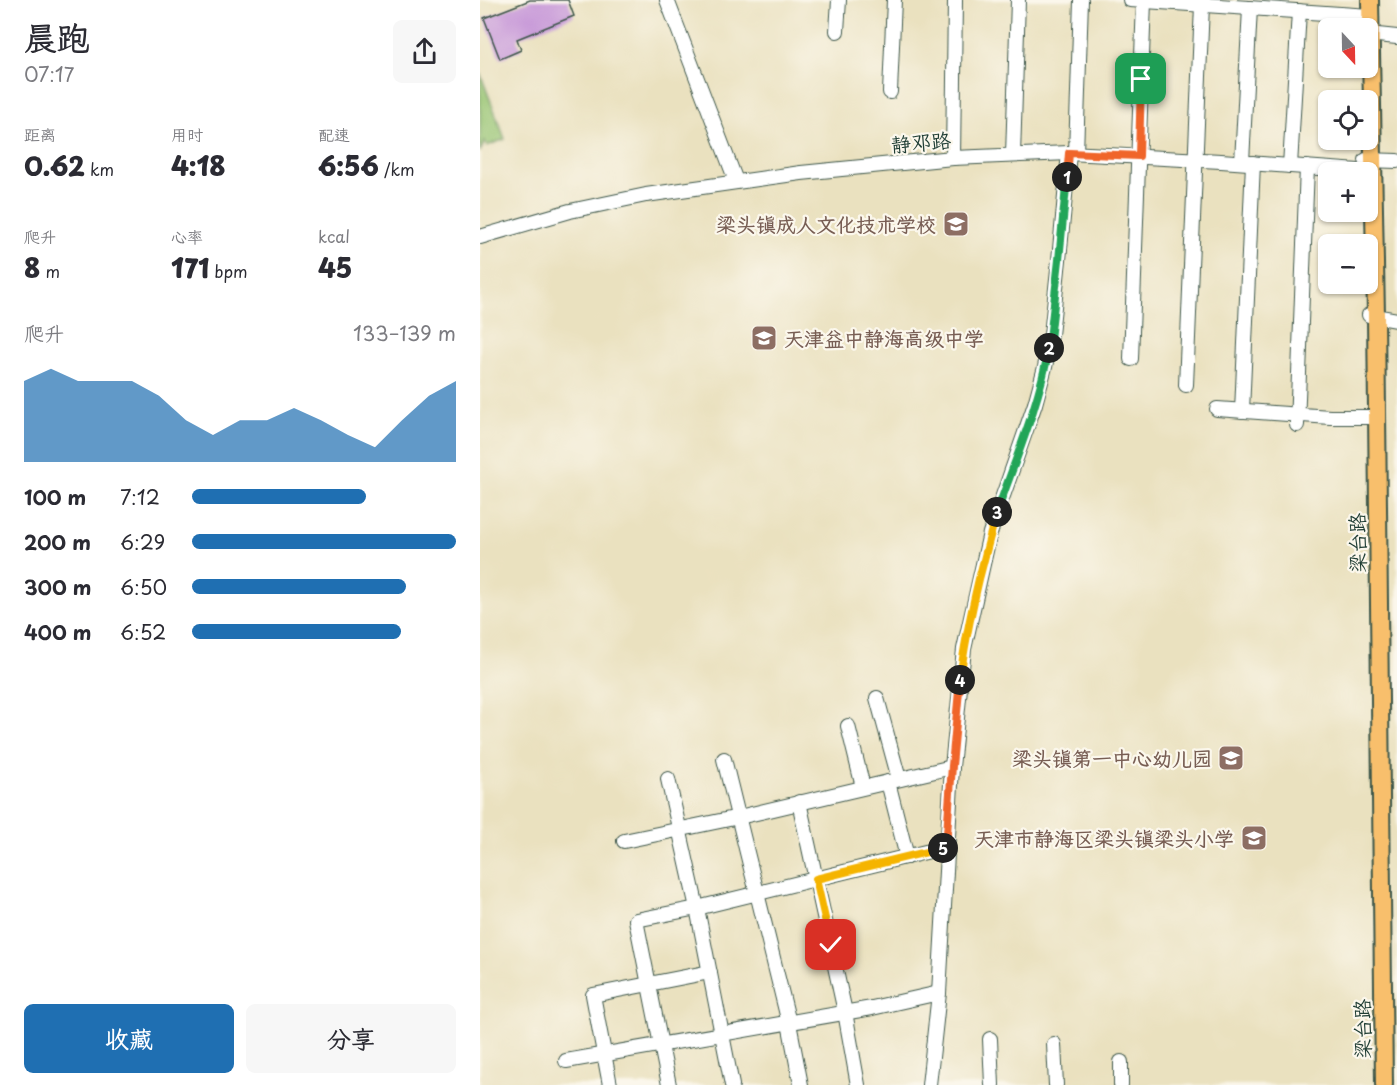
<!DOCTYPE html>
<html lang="zh">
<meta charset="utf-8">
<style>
body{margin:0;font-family:"Playpen Sans","LXGW WenKai TC",sans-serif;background:#f7f7f7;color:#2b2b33;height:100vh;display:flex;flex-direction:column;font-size:22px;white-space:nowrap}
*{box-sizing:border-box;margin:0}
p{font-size:20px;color:#7c7c81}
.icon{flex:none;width:33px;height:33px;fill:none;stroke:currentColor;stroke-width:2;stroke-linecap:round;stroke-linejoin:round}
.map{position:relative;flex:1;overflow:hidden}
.panel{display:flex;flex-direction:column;background:#fff;width:480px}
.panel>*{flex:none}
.needle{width:39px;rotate:158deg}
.buttons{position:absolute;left:838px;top:18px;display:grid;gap:12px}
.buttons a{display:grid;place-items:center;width:60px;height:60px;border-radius:9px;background:#fff;box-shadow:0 2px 4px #0004;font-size:30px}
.pin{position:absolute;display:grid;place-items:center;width:51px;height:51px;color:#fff;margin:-26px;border-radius:12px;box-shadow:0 3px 9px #0006}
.km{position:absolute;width:30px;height:30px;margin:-15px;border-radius:50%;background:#222;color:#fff;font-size:16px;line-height:30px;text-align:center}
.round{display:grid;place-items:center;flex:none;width:63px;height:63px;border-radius:9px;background:#f7f7f7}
.overview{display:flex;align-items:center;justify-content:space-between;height:102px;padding:0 24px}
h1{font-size:33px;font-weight:800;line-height:45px}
.stats{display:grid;grid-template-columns:repeat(3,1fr);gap:9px;height:102px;padding:6px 24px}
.stats div{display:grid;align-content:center}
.stats b{font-size:26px;font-weight:800}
.stats small{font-size:16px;font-weight:400}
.stats p{font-size:16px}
.chart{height:168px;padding:12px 24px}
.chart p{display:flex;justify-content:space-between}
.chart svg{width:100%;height:108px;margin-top:6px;fill:#1f6fb2;opacity:.7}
.cta{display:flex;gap:12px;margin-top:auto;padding:12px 24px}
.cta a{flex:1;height:69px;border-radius:9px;background:#1f6fb2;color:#fff;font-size:24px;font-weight:800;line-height:69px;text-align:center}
.cta a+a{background:#f7f7f7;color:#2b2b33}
ul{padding:0 24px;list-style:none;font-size:20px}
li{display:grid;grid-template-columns:96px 72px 1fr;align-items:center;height:45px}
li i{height:15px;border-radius:8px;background:#1f6fb2}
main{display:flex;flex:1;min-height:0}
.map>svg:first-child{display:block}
.green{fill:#99c573;stroke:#5c8154;stroke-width:1.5}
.building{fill:#c493d7}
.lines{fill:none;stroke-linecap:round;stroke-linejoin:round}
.minor-casing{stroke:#3d5649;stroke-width:16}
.major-casing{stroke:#3d5649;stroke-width:20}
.minor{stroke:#fff;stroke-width:14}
.major{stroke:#f8bf6c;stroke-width:16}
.split-1-casing{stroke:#fff;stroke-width:12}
.split-2-casing{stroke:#fff;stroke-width:12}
.split-3-casing{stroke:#fff;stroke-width:12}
.split-4-casing{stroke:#fff;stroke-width:12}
.split-5-casing{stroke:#fff;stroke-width:12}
.split-6-casing{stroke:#fff;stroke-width:12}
.split-1{stroke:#f0652b;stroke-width:8}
.split-2{stroke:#22a559;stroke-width:8}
.split-3{stroke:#22a559;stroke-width:8}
.split-4{stroke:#f5b400;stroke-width:8}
.split-5{stroke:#f0652b;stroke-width:8}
.split-6{stroke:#f5b400;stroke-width:8}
.labels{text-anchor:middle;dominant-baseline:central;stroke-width:4.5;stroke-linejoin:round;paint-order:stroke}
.street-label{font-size:20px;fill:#1f3d34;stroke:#fbf7ec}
.education-label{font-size:20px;font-weight:bold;fill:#785e54;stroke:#fbf7ec;text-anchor:end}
</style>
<main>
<section class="panel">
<div class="overview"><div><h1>晨跑</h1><p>07:17</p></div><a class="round"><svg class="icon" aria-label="share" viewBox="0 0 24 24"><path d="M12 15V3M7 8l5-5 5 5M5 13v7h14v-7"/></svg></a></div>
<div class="stats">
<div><p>距离</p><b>0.62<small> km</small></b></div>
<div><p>用时</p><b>4:18</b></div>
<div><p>配速</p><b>6:56<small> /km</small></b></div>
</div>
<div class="stats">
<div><p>爬升</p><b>8<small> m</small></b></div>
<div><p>心率</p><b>171<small> bpm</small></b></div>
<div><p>kcal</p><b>45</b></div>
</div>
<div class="chart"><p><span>爬升</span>133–139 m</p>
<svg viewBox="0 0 160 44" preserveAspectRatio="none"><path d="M0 44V11L10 6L20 11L30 11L40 11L50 17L60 27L70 33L80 27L90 27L100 22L110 27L120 33L130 38L140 27L150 17L160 11V44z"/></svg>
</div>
<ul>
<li><b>100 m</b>7:12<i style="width:66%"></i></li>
<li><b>200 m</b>6:29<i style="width:100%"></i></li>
<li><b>300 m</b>6:50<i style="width:81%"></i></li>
<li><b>400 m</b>6:52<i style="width:79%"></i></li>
</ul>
<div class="cta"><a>收藏</a><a>分享</a></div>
</section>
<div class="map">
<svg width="917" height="1085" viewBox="0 0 917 1085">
<rect width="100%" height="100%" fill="#fbf7ec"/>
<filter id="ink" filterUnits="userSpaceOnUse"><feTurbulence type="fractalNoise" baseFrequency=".0167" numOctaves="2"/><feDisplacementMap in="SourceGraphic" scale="12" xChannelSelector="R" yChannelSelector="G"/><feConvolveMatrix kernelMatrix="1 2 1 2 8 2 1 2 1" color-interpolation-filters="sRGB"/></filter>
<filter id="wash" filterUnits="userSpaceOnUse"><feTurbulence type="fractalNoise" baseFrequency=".008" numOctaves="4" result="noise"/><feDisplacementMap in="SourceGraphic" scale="24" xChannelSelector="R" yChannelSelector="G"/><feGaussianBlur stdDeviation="1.35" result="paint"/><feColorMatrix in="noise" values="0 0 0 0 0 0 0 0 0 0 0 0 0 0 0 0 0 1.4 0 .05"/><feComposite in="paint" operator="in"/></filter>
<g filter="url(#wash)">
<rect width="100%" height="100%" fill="#eae1bf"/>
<path class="green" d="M 0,73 L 25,139 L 7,146 L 5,141 L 0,152 Z"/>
<g id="blocks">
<path class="building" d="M 50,0 L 88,0 L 94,16 L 37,39 L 41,50 L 20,59 L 4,18 Z"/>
</g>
</g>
<g filter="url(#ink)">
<use href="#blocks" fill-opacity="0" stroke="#3d5649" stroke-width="1.5"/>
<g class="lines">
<g class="minor-casing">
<g id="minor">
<path d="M 187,0 L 256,181"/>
<path d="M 650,0 L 890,16"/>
<path d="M 357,31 L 359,0"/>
<path d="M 888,34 L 917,37"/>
<path d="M 410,92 L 414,0"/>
<path d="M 596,153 L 601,0"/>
<path d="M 533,155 L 538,0"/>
<path d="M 473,158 L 475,0"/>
<path d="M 886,160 L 917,161"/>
<path d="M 762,162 L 770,8"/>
<path d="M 810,166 L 819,11"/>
<path d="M 0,237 L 90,211 L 166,195 L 321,173 L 473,158 L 589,153 L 741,161 L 893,172"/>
<path d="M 889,315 L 917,320"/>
<path d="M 651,359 L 664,1"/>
<path d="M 706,385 L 722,5"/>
<path d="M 737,409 L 850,417 L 897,417"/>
<path d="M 762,411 L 773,163"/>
<path d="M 817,425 L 827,167"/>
<path d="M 397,698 L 419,779"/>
<path d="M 368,726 L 383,787"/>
<path d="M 244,759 L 309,1023 L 321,1085"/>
<path d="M 188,779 L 217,908 L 252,1085"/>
<path d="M 408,782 L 427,857"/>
<path d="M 319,802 L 365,1012 L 378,1085"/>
<path d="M 144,841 L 259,817 L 472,767"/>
<path d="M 510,1039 L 512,1085"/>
<path d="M 574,1044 L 576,1085"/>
<path d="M 86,1061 L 392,1008 L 459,993"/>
<path d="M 641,1062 L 641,1085"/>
<path d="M 130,1085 L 113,995 L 230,972"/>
<path d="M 189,1085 L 156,920 L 217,908 L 466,847"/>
<path d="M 449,1085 L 459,993 L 472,767 L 484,649 L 510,533 L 555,404 L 565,367 L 571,335 L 579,260 L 589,153"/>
</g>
</g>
<g class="major-casing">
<path id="major" d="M 890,0 L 896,315 L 904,1085"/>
</g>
<use href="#minor" class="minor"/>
<use href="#major" class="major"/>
</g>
</g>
<g class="lines" filter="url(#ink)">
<g class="split-1-casing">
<path id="split-1" d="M 587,177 L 589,153 L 659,156 L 661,79"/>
</g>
<g class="split-2-casing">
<path id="split-2" d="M 569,348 L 579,260 L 587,177"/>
</g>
<g class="split-3-casing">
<path id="split-3" d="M 517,512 C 536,458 559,404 569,348"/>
</g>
<g class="split-4-casing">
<path id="split-4" d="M 480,680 C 484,646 491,613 499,579 C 505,557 510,534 517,512"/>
</g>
<g class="split-5-casing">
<path id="split-5" d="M 463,848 L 466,847 L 472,766 L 480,680"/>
</g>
<g class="split-6-casing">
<path id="split-6" d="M 351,945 L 336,879 L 463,848"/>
</g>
<use href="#split-1" class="split-1"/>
<use href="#split-2" class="split-2"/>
<use href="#split-3" class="split-3"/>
<use href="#split-4" class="split-4"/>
<use href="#split-5" class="split-5"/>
<use href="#split-6" class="split-6"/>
</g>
<defs>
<g id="school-square" transform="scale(1.35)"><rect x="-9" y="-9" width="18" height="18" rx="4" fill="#8d6e63" stroke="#fbf7ec"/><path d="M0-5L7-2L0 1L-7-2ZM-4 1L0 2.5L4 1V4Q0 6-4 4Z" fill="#fff"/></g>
</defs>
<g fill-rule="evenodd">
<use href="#school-square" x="476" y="224"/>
<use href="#school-square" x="284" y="338"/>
<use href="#school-square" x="751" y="758"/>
<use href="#school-square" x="774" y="838"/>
</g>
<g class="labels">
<g class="street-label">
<text transform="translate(441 142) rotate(-5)">静邓路</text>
<text transform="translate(877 543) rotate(-91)">梁台路</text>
<text transform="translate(882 1029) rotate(-91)">梁台路</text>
</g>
<g class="education-label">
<text x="456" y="224">梁头镇成人文化技术学校</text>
<text x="304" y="338" text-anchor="start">天津益中静海高级中学</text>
<text x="732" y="758">梁头镇第一中心幼儿园</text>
<text x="754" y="838">天津市静海区梁头镇梁头小学</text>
</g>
</g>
</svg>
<div class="buttons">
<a><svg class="needle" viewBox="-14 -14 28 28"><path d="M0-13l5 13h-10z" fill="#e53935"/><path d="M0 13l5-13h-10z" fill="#7c7c81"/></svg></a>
<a><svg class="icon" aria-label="locate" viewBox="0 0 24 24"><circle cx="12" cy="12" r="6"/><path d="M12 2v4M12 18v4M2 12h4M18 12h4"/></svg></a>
<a>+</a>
<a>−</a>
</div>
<div class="pin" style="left:661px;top:79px;background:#1e9e55"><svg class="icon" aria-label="arrive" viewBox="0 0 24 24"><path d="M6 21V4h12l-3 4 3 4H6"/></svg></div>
<div class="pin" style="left:351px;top:945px;background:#d93025"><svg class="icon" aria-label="check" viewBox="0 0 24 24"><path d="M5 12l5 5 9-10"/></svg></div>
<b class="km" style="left:587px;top:177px">1</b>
<b class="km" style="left:569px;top:348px">2</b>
<b class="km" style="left:517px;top:512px">3</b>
<b class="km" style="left:480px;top:680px">4</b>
<b class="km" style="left:463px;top:848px">5</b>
</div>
</main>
